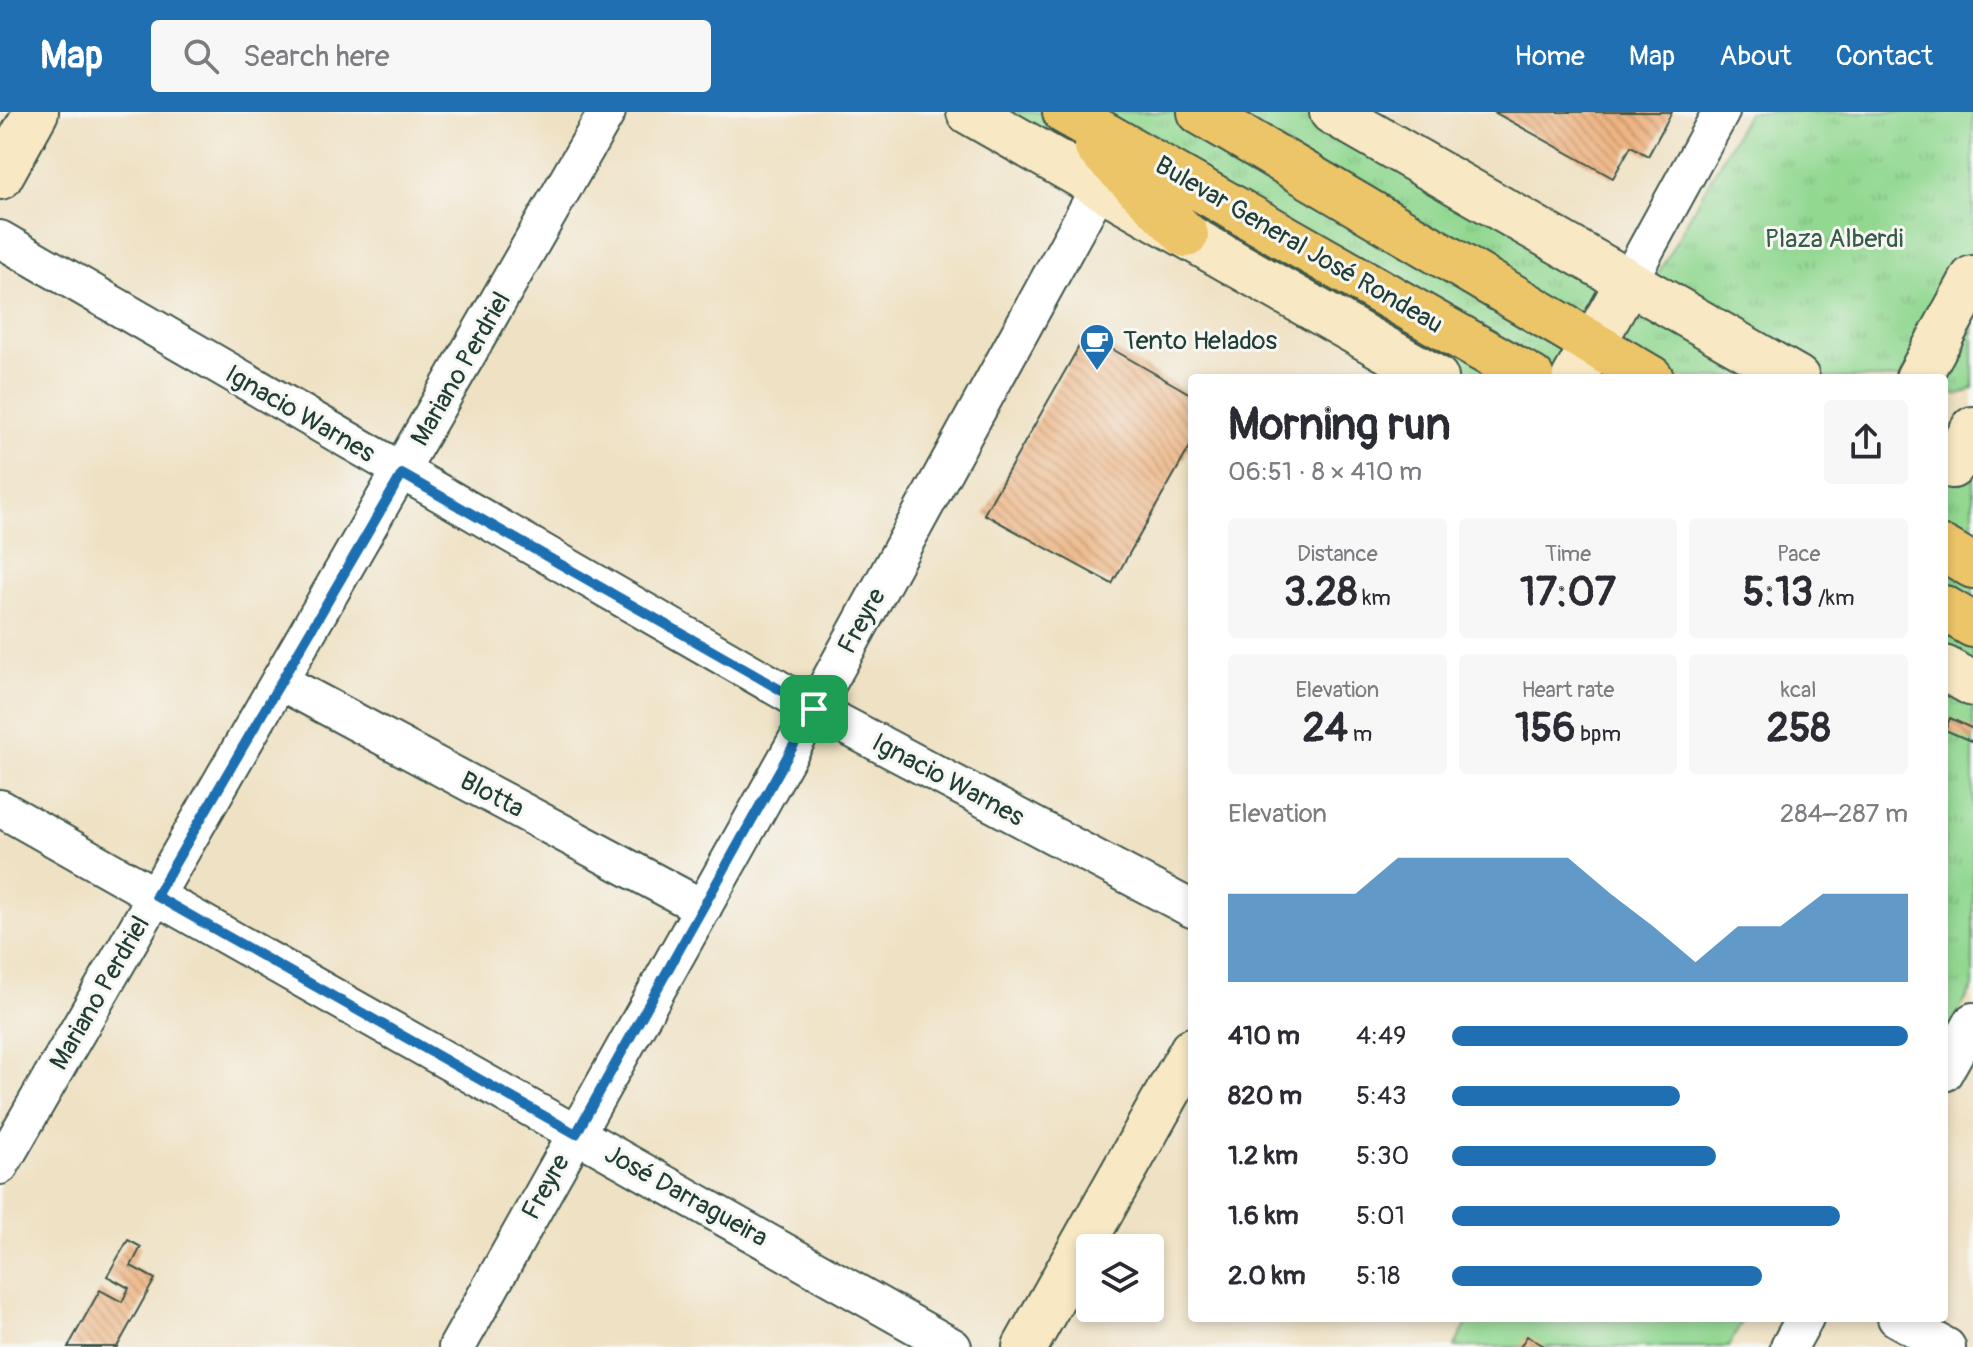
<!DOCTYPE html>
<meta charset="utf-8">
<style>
body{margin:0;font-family:Pangolin,sans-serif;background:#f7f7f7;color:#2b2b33;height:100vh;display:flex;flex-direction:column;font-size:30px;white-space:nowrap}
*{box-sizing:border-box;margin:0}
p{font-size:26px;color:#7c7c81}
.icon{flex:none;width:44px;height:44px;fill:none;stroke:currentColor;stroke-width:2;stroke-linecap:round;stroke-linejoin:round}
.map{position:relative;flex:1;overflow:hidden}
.side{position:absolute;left:1188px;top:262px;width:760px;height:948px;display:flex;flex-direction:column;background:#fff;border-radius:8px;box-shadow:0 4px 12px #0003}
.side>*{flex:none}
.tools{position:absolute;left:1076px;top:1122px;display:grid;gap:16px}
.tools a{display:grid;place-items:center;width:88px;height:88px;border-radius:8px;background:#fff;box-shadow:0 4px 12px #0003;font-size:40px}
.pin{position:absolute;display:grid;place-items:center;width:68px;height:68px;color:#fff;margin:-34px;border-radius:16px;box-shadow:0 4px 12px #0006}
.round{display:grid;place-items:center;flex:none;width:84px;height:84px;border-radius:8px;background:#f7f7f7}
.headline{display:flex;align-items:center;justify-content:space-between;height:136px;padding:0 40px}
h1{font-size:44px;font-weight:700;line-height:60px}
.metrics{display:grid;grid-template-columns:repeat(3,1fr);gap:12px;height:136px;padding:8px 40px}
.metrics div{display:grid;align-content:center;border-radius:8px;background:#f7f7f7;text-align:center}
.metrics b{font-size:40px;font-weight:700}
.metrics small{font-size:22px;font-weight:400}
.metrics p{font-size:22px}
.chart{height:224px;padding:16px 40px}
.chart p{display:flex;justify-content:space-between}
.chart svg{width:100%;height:144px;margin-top:8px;fill:#1f6fb2;opacity:.7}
ul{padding:0 40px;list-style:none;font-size:26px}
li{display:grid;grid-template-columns:128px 96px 1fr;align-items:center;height:60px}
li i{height:20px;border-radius:10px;background:#1f6fb2}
header{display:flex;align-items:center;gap:48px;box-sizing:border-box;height:112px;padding:0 40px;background:#1f6fb2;color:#fff}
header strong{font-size:38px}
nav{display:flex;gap:44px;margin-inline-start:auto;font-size:28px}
.search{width:560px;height:72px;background:#f7f7f7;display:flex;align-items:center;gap:20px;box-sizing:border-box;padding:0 28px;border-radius:8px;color:#7c7c81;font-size:30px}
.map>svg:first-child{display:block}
.grass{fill:url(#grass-tufts);stroke:#588a62;stroke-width:2}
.garden{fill:#92d891;stroke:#588a62;stroke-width:2}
.building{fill:url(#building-back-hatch)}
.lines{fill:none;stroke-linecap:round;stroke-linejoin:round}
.street-casing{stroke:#3e5649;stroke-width:40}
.secondary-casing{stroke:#3e5649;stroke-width:48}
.primary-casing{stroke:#3e5649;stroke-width:48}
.street{stroke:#fff;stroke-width:36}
.secondary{stroke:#f8e8c3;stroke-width:44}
.primary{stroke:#edc569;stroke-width:44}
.route-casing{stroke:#fff;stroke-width:16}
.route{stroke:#1f6fb2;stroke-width:10}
.labels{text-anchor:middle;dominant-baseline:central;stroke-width:6;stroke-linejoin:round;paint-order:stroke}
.park-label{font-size:26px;fill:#365c47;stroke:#f6f6f2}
.street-label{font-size:26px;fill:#1f3d34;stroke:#f6f6f2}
.poi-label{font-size:26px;fill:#1f3d34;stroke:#f6f6f2;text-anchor:start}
</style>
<header>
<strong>Map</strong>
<div class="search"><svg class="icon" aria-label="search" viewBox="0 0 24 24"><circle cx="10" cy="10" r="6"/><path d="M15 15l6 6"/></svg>Search here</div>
<nav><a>Home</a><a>Map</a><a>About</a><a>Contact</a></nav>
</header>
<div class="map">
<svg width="1973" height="1235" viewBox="0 0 1973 1235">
<defs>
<pattern id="grass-tufts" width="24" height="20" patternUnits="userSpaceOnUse" patternTransform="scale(2)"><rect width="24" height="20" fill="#92d891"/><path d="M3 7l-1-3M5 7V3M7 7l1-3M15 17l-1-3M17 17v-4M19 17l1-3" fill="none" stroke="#7dba7e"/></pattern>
<pattern id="building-back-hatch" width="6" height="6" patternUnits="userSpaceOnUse" patternTransform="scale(2)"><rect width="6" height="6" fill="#eeb482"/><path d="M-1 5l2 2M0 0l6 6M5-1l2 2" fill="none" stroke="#c0946b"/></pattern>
</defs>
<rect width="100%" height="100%" fill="#f6f6f2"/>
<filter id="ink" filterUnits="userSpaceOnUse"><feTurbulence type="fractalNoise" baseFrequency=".0125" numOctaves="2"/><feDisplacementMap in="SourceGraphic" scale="16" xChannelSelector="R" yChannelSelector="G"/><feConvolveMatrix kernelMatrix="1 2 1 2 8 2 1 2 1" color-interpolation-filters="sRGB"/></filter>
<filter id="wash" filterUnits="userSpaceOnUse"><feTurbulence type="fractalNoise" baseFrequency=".006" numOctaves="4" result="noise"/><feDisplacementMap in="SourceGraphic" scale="32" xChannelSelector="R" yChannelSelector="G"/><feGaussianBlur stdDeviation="1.8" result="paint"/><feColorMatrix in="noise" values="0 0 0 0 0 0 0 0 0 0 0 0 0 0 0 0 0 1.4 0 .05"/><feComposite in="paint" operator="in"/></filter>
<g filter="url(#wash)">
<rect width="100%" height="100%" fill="#efe1c3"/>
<g class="grass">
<path d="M 969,0 L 1332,0 L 1797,266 L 1436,266 Z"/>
<path d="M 1748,0 L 1973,0 L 1973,140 L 1901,266 L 1823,266 L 1653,171 Z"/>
<path d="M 1973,197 L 1973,276 C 1962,284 1956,285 1944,278 L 1944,266 L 1937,266 Z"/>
<path d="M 1973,317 L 1973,572 L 1944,556 L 1944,349 Z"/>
<path d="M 1944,566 L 1973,582 L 1973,875 L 1944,925 Z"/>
</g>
<path class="garden" d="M 1470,1206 L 1744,1206 L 1728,1235 L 1454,1235 Z"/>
<g id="blocks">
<g class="building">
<path d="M 1494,0 L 1672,0 L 1648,44 L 1631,34 L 1613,66 Z"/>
<path d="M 1086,222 L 1192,283 L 1192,331 L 1112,472 L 984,402 Z"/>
<path d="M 1950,606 L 1973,617 L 1973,630 L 1945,618 Z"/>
<path d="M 128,1128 L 141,1135 L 131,1154 L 155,1167 L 117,1235 L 68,1235 L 100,1178 L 122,1190 L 129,1176 L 107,1164 Z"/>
<path d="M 1527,1224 L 1546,1235 L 1520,1235 Z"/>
</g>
</g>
</g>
<g filter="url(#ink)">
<use href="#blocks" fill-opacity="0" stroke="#3e5649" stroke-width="2"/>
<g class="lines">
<g class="street-casing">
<g id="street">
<path d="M 0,127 L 814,597 L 1192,797"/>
<path d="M 1628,170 L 1721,0"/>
<path d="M 281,570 L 703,796"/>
<path d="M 0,696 L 953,1235"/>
<path d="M 1944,961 L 1973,909"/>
<path d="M 0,1054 L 607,0"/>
<path d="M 1896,1206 L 1947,1235"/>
<path d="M 457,1235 L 814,597 L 1100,74"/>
<path d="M 1789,1235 L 1805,1206"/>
</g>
</g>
<g class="secondary-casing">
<g id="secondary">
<path d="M 969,0 L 1436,266"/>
<path d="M 1332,0 L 1797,266"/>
<path d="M 0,65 L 36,0"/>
<path d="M 1574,266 L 1628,170"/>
<path d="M 1918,266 L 1973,166"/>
<path d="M 1952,354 L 1973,317"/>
<path d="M 1944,556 L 1973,572"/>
<path d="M 1025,1235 L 1192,938"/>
</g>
</g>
<g class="primary-casing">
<g id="primary">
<path d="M 1065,0 L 1532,266"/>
<path d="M 1200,0 L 1651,266"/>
<path d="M 1097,35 L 1186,123"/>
<path d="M 1944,437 L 1973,454"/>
<path d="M 1944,496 L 1973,513"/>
</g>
</g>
<use href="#street" class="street"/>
<use href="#secondary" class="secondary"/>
<use href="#primary" class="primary"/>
</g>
</g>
<g class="lines" filter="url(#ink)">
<g class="route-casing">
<path id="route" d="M 402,362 L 814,597 L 576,1022 L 156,784 Z"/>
</g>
<use href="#route" class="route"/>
</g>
<defs>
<g id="cafe-pin" transform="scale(1.8)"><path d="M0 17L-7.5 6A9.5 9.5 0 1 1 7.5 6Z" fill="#1f6fb2" stroke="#f6f6f2"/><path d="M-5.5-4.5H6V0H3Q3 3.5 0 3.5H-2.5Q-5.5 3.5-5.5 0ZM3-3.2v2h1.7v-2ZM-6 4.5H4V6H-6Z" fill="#fff"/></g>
</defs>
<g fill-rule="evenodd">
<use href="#cafe-pin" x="1097" y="229"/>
</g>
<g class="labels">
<g class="park-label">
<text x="1834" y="127">Plaza Alberdi</text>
</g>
<g class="street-label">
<text transform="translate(1299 133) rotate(30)">Bulevar General José Rondeau</text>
<text transform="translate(461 257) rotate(-60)">Mariano Perdriel</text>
<text transform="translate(300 302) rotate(30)">Ignacio Warnes</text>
<text transform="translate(862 509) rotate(-61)">Freyre</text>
<text transform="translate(948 668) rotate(28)">Ignacio Warnes</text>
<text transform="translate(492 683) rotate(28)">Blotta</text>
<text transform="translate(100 881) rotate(-60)">Mariano Perdriel</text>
<text transform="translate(546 1075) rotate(-61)">Freyre</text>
<text transform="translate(686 1084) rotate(29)">José Darragueira</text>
</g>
<g class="poi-label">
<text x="1123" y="229">Tento Helados</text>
</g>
</g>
</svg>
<div class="tools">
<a><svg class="icon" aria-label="layers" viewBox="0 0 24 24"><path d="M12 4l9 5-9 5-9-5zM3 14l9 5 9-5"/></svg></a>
</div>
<div class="pin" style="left:814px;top:597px;background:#1e9e55"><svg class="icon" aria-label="arrive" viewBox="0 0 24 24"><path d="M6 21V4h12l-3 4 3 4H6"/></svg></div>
<section class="side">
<div class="headline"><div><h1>Morning run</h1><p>06:51 · 8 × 410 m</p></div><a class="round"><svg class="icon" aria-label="share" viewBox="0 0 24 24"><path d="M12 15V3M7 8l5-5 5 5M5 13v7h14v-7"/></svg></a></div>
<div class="metrics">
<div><p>Distance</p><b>3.28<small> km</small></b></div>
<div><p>Time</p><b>17:07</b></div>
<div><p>Pace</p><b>5:13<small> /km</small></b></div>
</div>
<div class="metrics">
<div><p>Elevation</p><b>24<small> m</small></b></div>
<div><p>Heart rate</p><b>156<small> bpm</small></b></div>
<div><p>kcal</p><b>258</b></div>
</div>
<div class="chart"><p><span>Elevation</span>284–287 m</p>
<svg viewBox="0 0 160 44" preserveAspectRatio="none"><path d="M0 44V17L10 17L20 17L30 17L40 6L50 6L60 6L70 6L80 6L90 17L100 27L110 38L120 27L130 27L140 17L150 17L160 17V44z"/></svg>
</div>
<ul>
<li><b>410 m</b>4:49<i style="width:100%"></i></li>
<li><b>820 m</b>5:43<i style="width:50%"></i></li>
<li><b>1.2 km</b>5:30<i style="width:58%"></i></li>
<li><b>1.6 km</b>5:01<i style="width:85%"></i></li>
<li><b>2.0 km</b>5:18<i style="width:68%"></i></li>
</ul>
</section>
</div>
